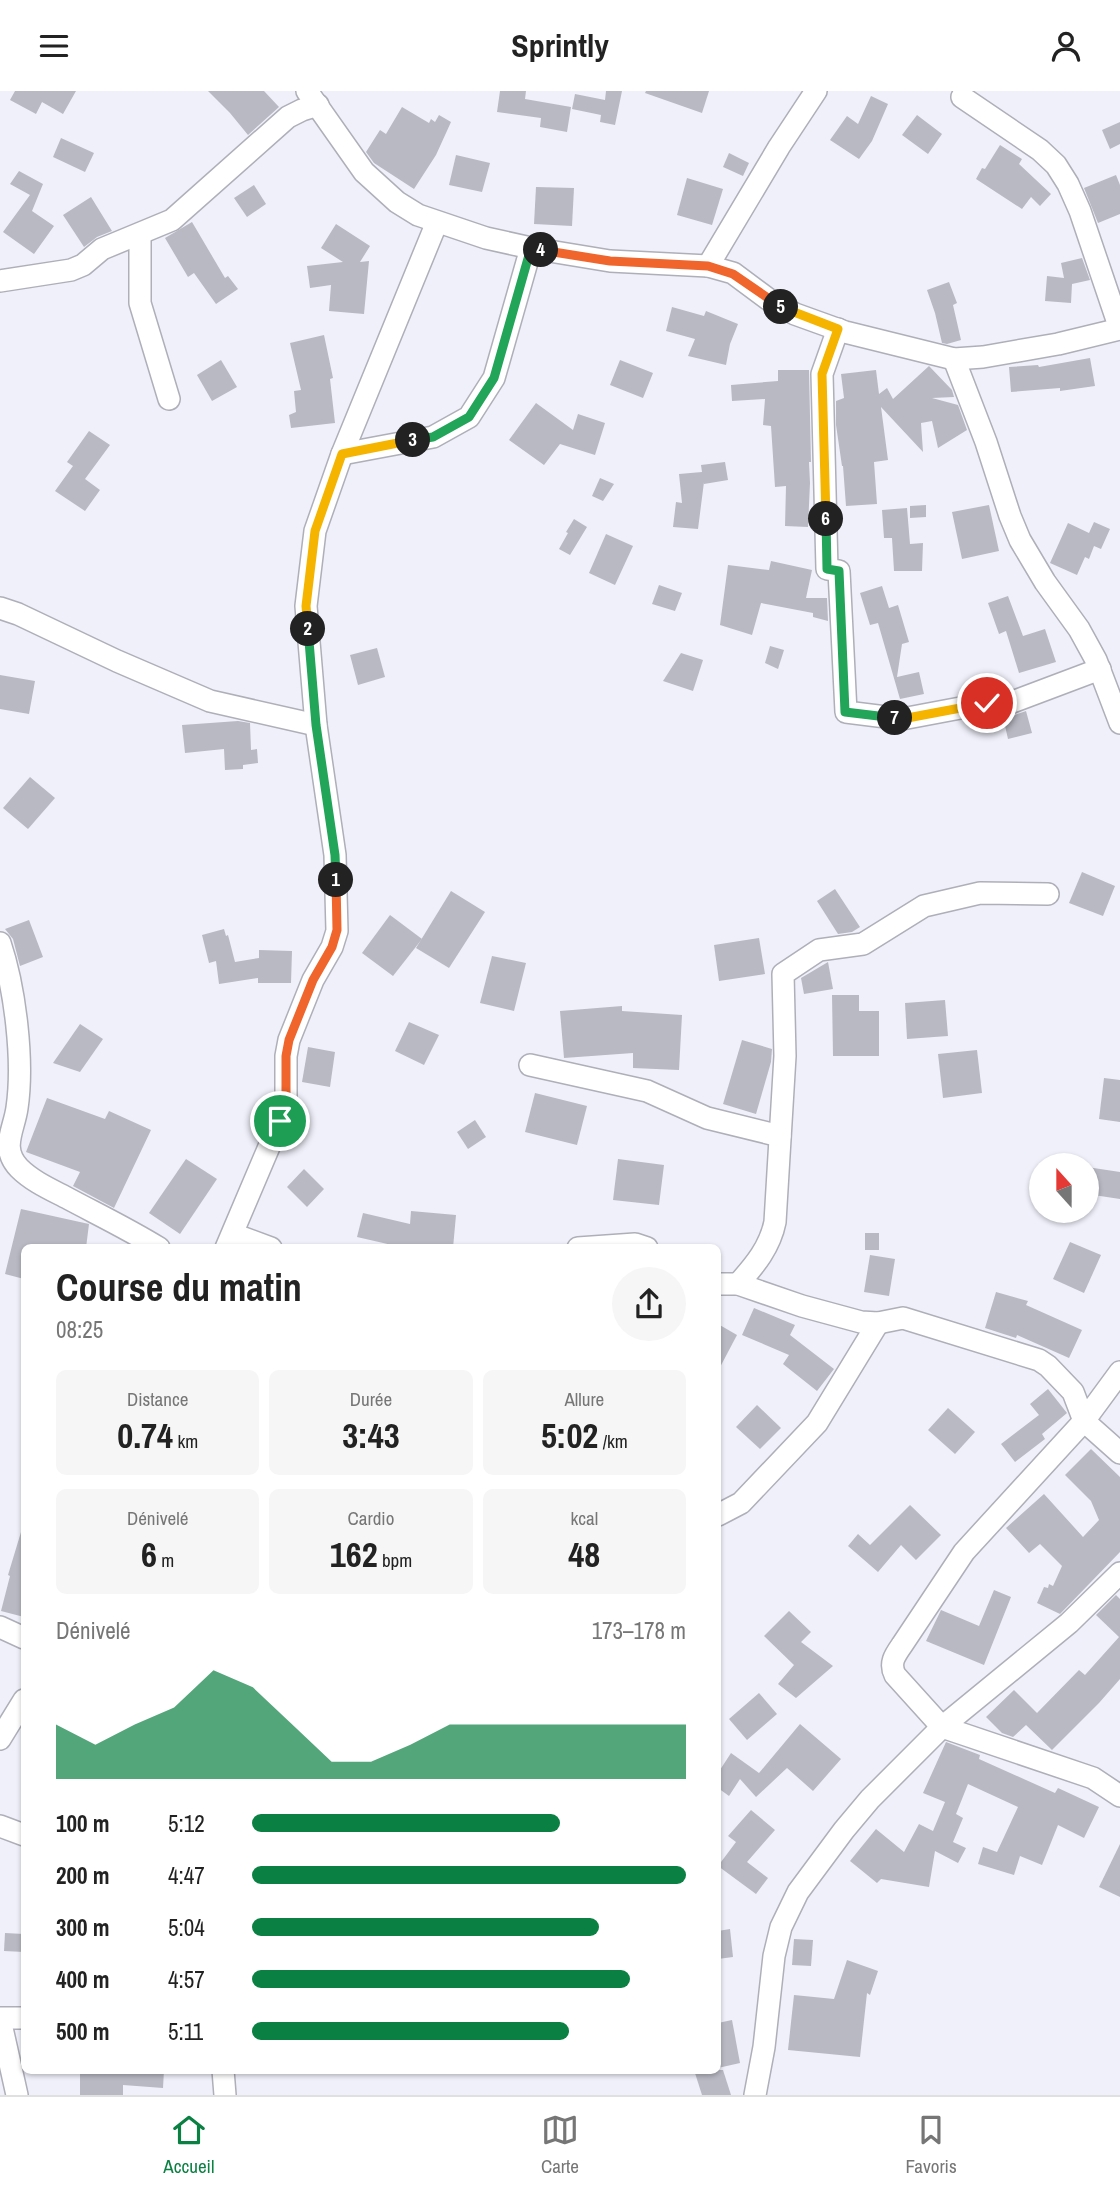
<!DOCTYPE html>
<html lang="fr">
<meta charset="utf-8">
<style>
body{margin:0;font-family:"Archivo Narrow",sans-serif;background:#f6f6f6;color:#222;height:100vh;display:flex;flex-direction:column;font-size:26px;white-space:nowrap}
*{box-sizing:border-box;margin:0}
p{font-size:23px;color:#767676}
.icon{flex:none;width:38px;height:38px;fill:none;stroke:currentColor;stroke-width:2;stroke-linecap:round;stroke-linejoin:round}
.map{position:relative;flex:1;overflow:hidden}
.side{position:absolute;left:21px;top:1153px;width:700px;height:830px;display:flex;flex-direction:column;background:#fff;border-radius:10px;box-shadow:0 2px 5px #0004}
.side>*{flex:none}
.needle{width:46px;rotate:339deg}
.tools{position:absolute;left:1029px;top:1062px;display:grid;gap:14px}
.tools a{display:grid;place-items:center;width:70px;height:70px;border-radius:50%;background:#fff;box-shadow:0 2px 5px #0004;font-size:35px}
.pin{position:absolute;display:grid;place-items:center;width:60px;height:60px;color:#fff;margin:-30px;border:4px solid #fff;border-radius:50%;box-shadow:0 2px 7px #0007}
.km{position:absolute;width:35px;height:35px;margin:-18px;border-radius:50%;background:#222;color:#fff;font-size:19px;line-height:35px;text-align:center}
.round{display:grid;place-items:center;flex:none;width:74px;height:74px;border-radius:37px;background:#f6f6f6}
.head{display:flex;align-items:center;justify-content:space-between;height:119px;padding:0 35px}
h1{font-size:38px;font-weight:700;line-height:52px}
.figures{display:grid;grid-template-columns:repeat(3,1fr);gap:10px;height:119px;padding:7px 35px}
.figures div{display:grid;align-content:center;border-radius:10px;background:#f6f6f6;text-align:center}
.figures b{font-size:35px;font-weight:700}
.figures small{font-size:19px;font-weight:400}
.figures p{font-size:19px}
.chart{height:196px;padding:14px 35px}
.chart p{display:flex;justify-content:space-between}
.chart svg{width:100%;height:126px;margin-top:7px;fill:#0b8043;opacity:.7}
ul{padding:0 35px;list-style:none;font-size:23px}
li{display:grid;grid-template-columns:112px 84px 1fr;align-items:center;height:52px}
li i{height:18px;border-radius:9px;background:#0b8043}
header{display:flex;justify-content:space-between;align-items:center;height:91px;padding:0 35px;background:#fff;font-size:32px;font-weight:700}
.tab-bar{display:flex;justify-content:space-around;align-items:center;height:98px;border-top:2px solid #e0e0e0;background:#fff;font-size:19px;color:#767676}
.tab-bar a{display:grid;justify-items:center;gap:4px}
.tab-bar .active{color:#0b8043}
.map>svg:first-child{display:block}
.building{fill:#b8b9c3}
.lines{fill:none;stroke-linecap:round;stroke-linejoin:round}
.minor-casing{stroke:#aeafb9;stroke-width:24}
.minor{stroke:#fff;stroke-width:21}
.split-1-casing{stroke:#fff;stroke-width:14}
.split-2-casing{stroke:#fff;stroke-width:14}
.split-3-casing{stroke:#fff;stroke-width:14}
.split-4-casing{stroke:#fff;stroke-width:14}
.split-5-casing{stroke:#fff;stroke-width:14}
.split-6-casing{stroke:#fff;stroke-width:14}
.split-7-casing{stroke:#fff;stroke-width:14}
.split-8-casing{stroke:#fff;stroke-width:14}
.split-1{stroke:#f0652b;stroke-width:9}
.split-2{stroke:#22a559;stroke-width:9}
.split-3{stroke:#f5b400;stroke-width:9}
.split-4{stroke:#22a559;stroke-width:9}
.split-5{stroke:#f0652b;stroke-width:9}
.split-6{stroke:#f5b400;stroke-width:9}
.split-7{stroke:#22a559;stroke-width:9}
.split-8{stroke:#f5b400;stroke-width:9}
</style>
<header><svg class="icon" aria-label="menu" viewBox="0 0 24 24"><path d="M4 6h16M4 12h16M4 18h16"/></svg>Sprintly<svg class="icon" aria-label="person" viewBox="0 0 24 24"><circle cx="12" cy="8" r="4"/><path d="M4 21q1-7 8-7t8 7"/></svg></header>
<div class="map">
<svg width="1120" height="2004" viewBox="0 0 1120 2004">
<rect width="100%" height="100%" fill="#f0f0fb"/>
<g class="building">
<path d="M 15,0 L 76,0 L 63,23 L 42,11 L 36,23 L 10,9 Z"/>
<path d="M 208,0 L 264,0 L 279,16 L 248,44 L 230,22 Z"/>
<path d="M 500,0 L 526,0 L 525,8 L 571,16 L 567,41 L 540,36 L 541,27 L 497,21 Z"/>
<path d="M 606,0 L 622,0 L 615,34 L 600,31 L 601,24 L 572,18 L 575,3 L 605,9 Z"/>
<path d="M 646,0 L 709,0 L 702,22 L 645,2 Z"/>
<path d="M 871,5 L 888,13 L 872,50 L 859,68 L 830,49 L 847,25 L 858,33 Z"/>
<path d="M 402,16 L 429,32 L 431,28 L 435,31 L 439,24 L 451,31 L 436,64 L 414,98 L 374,72 L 366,61 L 380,39 L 386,43 Z"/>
<path d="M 917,24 L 942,43 L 928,63 L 902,44 Z"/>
<path d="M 1120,31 L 1120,53 L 1110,58 L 1102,39 Z"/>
<path d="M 61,47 L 94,62 L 85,81 L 53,66 Z"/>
<path d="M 1000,54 L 1022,68 L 1019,73 L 1051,103 L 1040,115 L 1031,106 L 1022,118 L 976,88 L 982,77 L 985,78 Z"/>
<path d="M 729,62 L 749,72 L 743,85 L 723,76 Z"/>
<path d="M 456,64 L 490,72 L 482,101 L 449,94 Z"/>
<path d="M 19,80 L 43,93 L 32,120 L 54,135 L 34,163 L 3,141 L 30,104 L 10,93 Z"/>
<path d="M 1116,84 L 1120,94 L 1120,123 L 1098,132 L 1084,97 Z"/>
<path d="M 687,87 L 723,98 L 712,134 L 677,124 Z"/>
<path d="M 254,94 L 266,113 L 247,126 L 234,107 Z"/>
<path d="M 536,96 L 574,97 L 572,135 L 534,133 Z"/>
<path d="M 91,106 L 112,140 L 97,146 L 84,156 L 63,124 Z"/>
<path d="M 192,131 L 225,187 L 228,185 L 238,198 L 216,213 L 194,182 L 188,186 L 165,147 Z"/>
<path d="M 336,133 L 370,155 L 360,171 L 369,170 L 364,223 L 329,220 L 331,194 L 310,197 L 307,175 L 343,171 L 321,157 Z"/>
<path d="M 1082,167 L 1090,189 L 1072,193 L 1071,212 L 1045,210 L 1047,185 L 1064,187 L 1061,172 Z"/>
<path d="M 949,191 L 957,212 L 953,214 L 961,249 L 947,253 L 942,252 L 935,222 L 927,199 Z"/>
<path d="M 672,216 L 704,225 L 706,220 L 738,233 L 730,253 L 726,274 L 688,265 L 695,248 L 666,240 Z"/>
<path d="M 324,244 L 333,287 L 330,288 L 335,332 L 291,337 L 289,324 L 296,321 L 294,300 L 301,299 L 290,252 Z"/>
<path d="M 1090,267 L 1095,295 L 1060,300 L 1060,297 L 1011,301 L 1009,276 L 1038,274 L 1039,276 Z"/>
<path d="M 221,269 L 237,296 L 212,310 L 197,284 Z"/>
<path d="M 620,269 L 653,282 L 643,307 L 610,294 Z"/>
<path d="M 929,275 L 952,299 L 954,306 L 932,307 L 958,314 L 967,339 L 938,357 L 932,330 L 921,332 L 923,361 L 881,316 L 888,369 L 874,371 L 877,413 L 846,415 L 843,375 L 842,375 L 836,334 L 836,310 L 844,307 L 841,283 L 876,279 L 879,303 L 887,297 L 893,308 Z"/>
<path d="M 778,279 L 809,279 L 811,371 L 809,371 L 810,392 L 808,436 L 785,435 L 786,395 L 775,396 L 771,335 L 763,334 L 765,308 L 732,310 L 731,294 L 778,290 Z"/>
<path d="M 536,312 L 573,339 L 578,323 L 605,332 L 595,364 L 560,353 L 544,374 L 509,349 Z"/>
<path d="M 89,340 L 110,354 L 85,388 L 100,399 L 85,420 L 55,400 L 73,375 L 67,371 Z"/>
<path d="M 725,371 L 728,389 L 704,393 L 704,391 L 698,438 L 673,436 L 676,411 L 682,412 L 679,383 L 702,381 L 701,374 Z"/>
<path d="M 600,387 L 614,393 L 603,410 L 592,405 Z"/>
<path d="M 926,414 L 926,426 L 910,427 L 910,415 Z"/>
<path d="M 989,414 L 999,460 L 962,468 L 952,421 Z"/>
<path d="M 907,417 L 910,453 L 923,452 L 922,480 L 894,480 L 892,447 L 884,447 L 882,419 Z"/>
<path d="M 574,428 L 587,436 L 570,464 L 559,458 L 568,442 L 566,441 Z"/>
<path d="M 1094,431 L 1110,438 L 1101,458 L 1094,455 L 1089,468 L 1085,466 L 1077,484 L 1050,472 L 1068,432 L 1089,442 Z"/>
<path d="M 606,443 L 633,455 L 615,494 L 589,482 Z"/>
<path d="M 771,470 L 812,479 L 806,507 L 827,507 L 828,530 L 813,526 L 813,522 L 761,512 L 752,544 L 720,534 L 728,474 L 769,479 Z"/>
<path d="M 659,494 L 682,502 L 675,520 L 652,513 Z"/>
<path d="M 882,495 L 889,517 L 898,514 L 909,551 L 902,553 L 897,586 L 919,581 L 924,603 L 900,608 L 878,532 L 870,534 L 860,502 Z"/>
<path d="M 1008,505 L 1023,545 L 1045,538 L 1056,571 L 1019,582 L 1006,540 L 999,543 L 988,512 Z"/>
<path d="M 770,555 L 784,559 L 778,578 L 765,572 Z"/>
<path d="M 377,557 L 385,586 L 358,594 L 350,564 Z"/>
<path d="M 681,562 L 703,569 L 693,600 L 663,590 Z"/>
<path d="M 0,584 L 35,590 L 29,623 L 0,618 Z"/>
<path d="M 1026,620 L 1032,642 L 1008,648 L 1003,626 L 1012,625 Z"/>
<path d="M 238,630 L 250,632 L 251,659 L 257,658 L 258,672 L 243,674 L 243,678 L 225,679 L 224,658 L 185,662 L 182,634 Z"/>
<path d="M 30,686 L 55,707 L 28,738 L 3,717 Z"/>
<path d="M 1082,781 L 1115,795 L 1103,825 L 1069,812 Z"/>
<path d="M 835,798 L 860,836 L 852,841 L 838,843 L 817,810 Z"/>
<path d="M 451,800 L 485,821 L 449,877 L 416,857 Z"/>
<path d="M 390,824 L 422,848 L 393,885 L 362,862 Z"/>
<path d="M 29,829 L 43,866 L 20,875 L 13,848 L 5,838 Z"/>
<path d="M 224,838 L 226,845 L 228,844 L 235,871 L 259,867 L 259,859 L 292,860 L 291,892 L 258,892 L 258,887 L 219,893 L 216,870 L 209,872 L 202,844 Z"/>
<path d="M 759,847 L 765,883 L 719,890 L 714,854 Z"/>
<path d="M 492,865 L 526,872 L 514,920 L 480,912 Z"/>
<path d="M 828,871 L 833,898 L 804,903 L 801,887 Z"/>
<path d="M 832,904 L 859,904 L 859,920 L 879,920 L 879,965 L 833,965 Z"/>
<path d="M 945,909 L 948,945 L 907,948 L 905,912 Z"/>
<path d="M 622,915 L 622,920 L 682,924 L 679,979 L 633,977 L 633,962 L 564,967 L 560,920 Z"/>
<path d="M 409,931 L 439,944 L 424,974 L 395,960 Z"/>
<path d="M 80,933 L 103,948 L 80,981 L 53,972 Z"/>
<path d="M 742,949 L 772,958 L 771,971 L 756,1023 L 723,1013 Z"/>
<path d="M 308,956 L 335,961 L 330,996 L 302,991 Z"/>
<path d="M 977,959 L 982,1002 L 943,1007 L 938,963 Z"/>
<path d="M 1104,987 L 1120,989 L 1120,1031 L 1099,1028 Z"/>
<path d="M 535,1002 L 587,1015 L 577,1054 L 525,1041 Z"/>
<path d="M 47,1007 L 105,1028 L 109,1020 L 151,1039 L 114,1117 L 73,1095 L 80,1081 L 26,1061 Z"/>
<path d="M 475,1029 L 486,1046 L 468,1058 L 457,1041 Z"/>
<path d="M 186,1068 L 217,1088 L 180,1143 L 149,1122 Z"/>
<path d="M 618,1068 L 664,1074 L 659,1114 L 613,1109 Z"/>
<path d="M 1087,1076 L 1120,1081 L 1120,1108 L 1087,1103 Z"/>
<path d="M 304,1078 L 324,1098 L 307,1116 L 287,1096 Z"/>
<path d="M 21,1118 L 89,1133 L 86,1157 L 24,1157 L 24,1188 L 5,1183 Z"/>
<path d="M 411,1120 L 456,1124 L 453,1157 L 405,1157 L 357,1146 L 363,1122 L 410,1133 Z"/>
<rect x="865" y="1142" width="14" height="17"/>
<path d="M 1070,1151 L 1101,1164 L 1084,1202 L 1053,1188 Z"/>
<path d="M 870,1164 L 895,1168 L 889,1205 L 864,1201 Z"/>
<path d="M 996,1201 L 1028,1210 L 1026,1214 L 1082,1239 L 1069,1267 L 1017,1244 L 1016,1247 L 985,1237 Z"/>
<path d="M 754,1217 L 795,1234 L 790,1244 L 834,1278 L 817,1300 L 783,1273 L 789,1264 L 742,1244 Z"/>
<path d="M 718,1233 L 737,1244 L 718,1280 Z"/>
<path d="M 1048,1298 L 1067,1322 L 1042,1343 L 1045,1348 L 1015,1371 L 1001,1353 L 1039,1324 L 1030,1313 Z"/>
<path d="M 757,1314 L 781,1337 L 760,1358 L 736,1336 Z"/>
<path d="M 948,1317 L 975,1341 L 955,1363 L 928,1339 Z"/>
<path d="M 1091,1358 L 1120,1386 L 1120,1461 L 1060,1523 L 1037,1512 L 1044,1496 L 1048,1497 L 1049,1493 L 1053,1495 L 1062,1475 L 1040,1453 L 1029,1462 L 1006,1437 L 1044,1403 L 1083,1446 L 1099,1429 L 1091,1410 L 1065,1384 Z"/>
<path d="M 910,1414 L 941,1444 L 916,1469 L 901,1454 L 878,1481 L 848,1455 L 858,1443 L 870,1454 Z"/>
<path d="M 21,1441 L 24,1441 L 24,1526 L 1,1520 L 10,1485 L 8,1484 Z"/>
<path d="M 994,1499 L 1011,1506 L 984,1574 L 926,1550 L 941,1519 L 979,1535 Z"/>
<path d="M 1116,1504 L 1120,1508 L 1120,1588 L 1099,1612 L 1052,1659 L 1026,1634 L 1013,1646 L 1002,1642 L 986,1626 L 1014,1599 L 1037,1622 L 1079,1579 L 1085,1584 L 1119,1546 L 1096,1524 Z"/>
<path d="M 789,1520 L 811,1541 L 801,1551 L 833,1575 L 796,1607 L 778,1593 L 794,1574 L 764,1545 Z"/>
<path d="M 759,1602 L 777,1623 L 747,1649 L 729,1628 Z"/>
<path d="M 800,1633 L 841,1668 L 813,1700 L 787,1677 L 756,1706 L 740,1688 L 729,1705 L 718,1697 L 718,1682 L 731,1662 L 759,1682 Z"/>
<path d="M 946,1651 L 980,1664 L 979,1668 L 1055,1702 L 1058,1697 L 1099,1716 L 1084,1747 L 1058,1734 L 1042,1774 L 1020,1765 L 1014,1784 L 978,1773 L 983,1756 L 997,1761 L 1018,1716 L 968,1693 L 956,1723 L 963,1727 L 953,1751 L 966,1757 L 958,1772 L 935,1760 L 929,1796 L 881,1788 L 877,1792 L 850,1770 L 876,1738 L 904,1761 L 919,1733 L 933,1740 L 945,1711 L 923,1702 Z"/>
<path d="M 751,1719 L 775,1739 L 747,1771 L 768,1787 L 756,1803 L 718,1775 L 736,1751 L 728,1745 Z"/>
<path d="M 1120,1753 L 1120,1806 L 1099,1796 Z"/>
<path d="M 730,1838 L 733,1866 L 718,1868 L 718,1840 Z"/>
<path d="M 5,1842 L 24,1843 L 24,1861 L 4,1860 Z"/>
<path d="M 794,1848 L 813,1849 L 811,1875 L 792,1874 Z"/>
<path d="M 847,1869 L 878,1880 L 870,1904 L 867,1902 L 860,1966 L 788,1959 L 794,1904 L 834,1908 Z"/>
<path d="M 732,1929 L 740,1972 L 718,1977 L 718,1932 Z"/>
<path d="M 80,1979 L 164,1979 L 163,1997 L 123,1994 L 123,2004 L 80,2004 Z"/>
<path d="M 694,1979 L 723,1979 L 731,2004 L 702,2004 Z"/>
</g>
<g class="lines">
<g class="minor-casing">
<g id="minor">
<path d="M 307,0 L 364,81 L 397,111 L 418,124 L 486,147 L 531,157 L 610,170 L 708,175 L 733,182 L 768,208 L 795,223 L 845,241 L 954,268 L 983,266 L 1058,253 L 1120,238"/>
<path d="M 962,6 L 1040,59 L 1056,74 L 1068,93 L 1080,120 L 1120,238"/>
<path d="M 140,143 L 140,212 L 169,308"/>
<path d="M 708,175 L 779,56 L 816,0"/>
<path d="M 0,190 L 71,179 L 83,174 L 102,158 L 172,129 L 288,26 L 302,19 L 318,14"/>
<path d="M 838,238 L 822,283 L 827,478 L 839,480 L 846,621 L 902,628 L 987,612 L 1007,613 L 1100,578"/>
<path d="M 954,268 L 986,351 L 1010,425 L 1020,449 L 1045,491 L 1079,538 L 1096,569 L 1120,632"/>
<path d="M 342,363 L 433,346 L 469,326 L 494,287 L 531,157"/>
<path d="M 0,517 L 18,523 L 117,570 L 210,610 L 316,634"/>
<path d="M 0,852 C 15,897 24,969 17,1017 C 14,1039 0,1057 19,1077 C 33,1091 52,1099 69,1108 C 99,1124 130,1139 159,1157"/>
<path d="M 530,974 L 647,1000 L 707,1027 L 780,1045"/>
<path d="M 233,1143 L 271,1157"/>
<path d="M 226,1157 L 280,1030 L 286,1005 L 286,965 L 289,949 L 313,889 L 332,856 L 337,840 L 335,764 L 316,634 L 306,515 L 315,440 L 342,363 L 437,131"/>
<path d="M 578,1157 L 635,1153 L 647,1157"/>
<path d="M 718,1193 L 738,1193 L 802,1215 L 861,1231 L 878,1232 L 903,1227 L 1039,1269 L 1048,1275 L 1073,1301 L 1084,1330 L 1120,1362"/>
<path d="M 738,1193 C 755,1174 770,1156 775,1131 L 785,965 L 783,883 L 819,859 L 863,853 L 924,815 L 980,802 L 1048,803"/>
<path d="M 1120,1281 L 1084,1330 L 964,1461 L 902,1554 C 895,1564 889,1572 895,1584 L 942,1636 L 1093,1687 L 1120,1705"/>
<path d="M 718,1424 L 741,1412 L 817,1332 L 878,1232"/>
<path d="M 0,1536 L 24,1547"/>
<path d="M 0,1648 L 24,1609"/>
<path d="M 0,1735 L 24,1744"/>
<path d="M 0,1927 L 24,1927"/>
<path d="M 0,1928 L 17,2004"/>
<path d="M 223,1979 L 225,2004"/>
<path d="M 755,2004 L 764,1956 L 774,1865 L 781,1836 L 798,1801 L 844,1739 L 870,1708 L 942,1636 L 1069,1532 L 1120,1482"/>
</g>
</g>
<use href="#minor" class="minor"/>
</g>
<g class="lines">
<g class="split-1-casing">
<path id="split-1" d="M 280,1030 L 286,1005 L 286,965 L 289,949 L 313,889 L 332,856 L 337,839 L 336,789"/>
</g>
<g class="split-2-casing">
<path id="split-2" d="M 308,538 L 316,634 L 335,764 L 336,789"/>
</g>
<g class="split-3-casing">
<path id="split-3" d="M 308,538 L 306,515 L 315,440 L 342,363 L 413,349"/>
</g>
<g class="split-4-casing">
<path id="split-4" d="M 413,349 L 433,346 L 469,326 L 494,287 L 531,157 L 541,159"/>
</g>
<g class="split-5-casing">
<path id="split-5" d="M 541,159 L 610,170 L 708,175 L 733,183 L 781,216"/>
</g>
<g class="split-6-casing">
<path id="split-6" d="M 781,216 L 838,238 L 822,283 L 826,428"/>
</g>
<g class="split-7-casing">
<path id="split-7" d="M 826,428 L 827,478 L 839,480 L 845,621 L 895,627"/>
</g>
<g class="split-8-casing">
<path id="split-8" d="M 895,627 L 902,628 L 987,612"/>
</g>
<use href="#split-1" class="split-1"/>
<use href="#split-2" class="split-2"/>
<use href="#split-3" class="split-3"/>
<use href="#split-4" class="split-4"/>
<use href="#split-5" class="split-5"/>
<use href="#split-6" class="split-6"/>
<use href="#split-7" class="split-7"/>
<use href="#split-8" class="split-8"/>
</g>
</svg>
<div class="tools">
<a><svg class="needle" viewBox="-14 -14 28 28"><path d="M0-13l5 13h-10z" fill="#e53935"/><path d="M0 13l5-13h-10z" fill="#767676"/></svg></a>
</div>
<div class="pin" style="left:280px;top:1030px;background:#1e9e55"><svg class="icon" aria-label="arrive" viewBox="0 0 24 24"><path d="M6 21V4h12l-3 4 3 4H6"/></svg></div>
<div class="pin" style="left:987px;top:612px;background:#d93025"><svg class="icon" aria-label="check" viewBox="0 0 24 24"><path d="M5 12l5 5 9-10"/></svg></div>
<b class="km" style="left:336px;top:789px">1</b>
<b class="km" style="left:308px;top:538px">2</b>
<b class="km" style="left:413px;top:349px">3</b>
<b class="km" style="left:541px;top:159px">4</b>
<b class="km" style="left:781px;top:216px">5</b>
<b class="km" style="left:826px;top:428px">6</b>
<b class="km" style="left:895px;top:627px">7</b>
<section class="side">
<div class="head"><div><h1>Course du matin</h1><p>08:25</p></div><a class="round"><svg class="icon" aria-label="share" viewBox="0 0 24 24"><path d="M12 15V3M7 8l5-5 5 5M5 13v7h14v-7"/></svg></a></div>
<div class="figures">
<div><p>Distance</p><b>0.74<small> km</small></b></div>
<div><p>Durée</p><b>3:43</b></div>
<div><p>Allure</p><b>5:02<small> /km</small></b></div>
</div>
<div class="figures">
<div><p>Dénivelé</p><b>6<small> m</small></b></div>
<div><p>Cardio</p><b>162<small> bpm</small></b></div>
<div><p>kcal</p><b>48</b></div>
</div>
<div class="chart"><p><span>Dénivelé</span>173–178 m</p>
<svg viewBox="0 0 160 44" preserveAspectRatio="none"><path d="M0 44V25L10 32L20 25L30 19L40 6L50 12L60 25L70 38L80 38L90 32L100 25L110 25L120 25L130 25L140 25L150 25L160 25V44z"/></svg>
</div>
<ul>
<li><b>100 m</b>5:12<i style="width:71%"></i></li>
<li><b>200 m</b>4:47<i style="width:100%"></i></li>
<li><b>300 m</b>5:04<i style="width:80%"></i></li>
<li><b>400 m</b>4:57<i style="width:87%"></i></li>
<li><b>500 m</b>5:11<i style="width:73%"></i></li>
</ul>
</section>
</div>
<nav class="tab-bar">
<a class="active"><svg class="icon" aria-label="home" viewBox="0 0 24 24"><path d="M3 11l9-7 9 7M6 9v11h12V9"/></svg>Accueil</a>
<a><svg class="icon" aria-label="map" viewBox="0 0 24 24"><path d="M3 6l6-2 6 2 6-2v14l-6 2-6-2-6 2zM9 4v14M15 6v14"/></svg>Carte</a>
<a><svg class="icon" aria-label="saved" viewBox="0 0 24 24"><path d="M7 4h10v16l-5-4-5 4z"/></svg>Favoris</a>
</nav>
